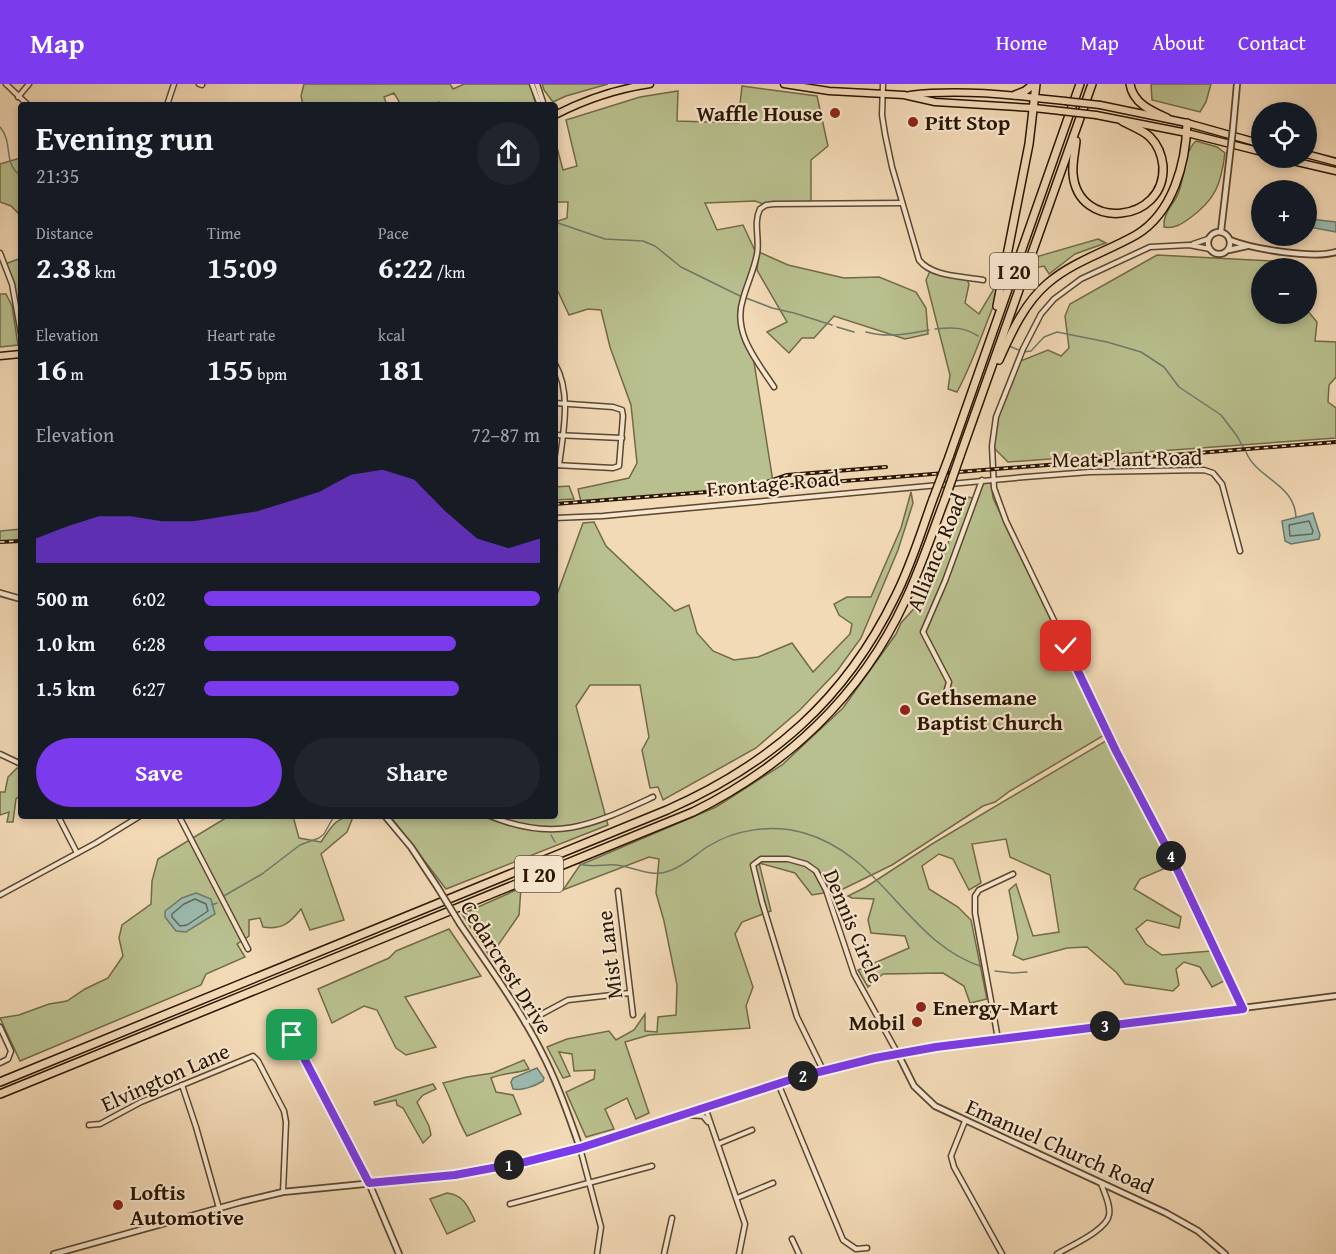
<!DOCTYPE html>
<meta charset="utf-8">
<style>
body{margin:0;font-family:"Gentium Book Plus",serif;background:#20242c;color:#f1f3f6;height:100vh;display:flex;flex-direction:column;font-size:22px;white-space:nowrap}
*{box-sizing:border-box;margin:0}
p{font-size:20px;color:#9ea1a6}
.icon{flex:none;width:33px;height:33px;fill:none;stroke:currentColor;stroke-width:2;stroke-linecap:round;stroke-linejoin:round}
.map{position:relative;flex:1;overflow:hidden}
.sheet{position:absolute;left:18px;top:18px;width:540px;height:717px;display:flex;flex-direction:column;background:#171b24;border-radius:6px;box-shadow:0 3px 9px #0003}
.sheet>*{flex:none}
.buttons{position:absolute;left:1251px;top:18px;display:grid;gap:12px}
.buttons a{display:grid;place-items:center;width:66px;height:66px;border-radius:50%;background:#171b24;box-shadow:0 3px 9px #0003;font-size:30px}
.pin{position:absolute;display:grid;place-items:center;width:51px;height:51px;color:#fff;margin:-26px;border-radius:12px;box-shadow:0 3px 9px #0006}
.km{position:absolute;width:30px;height:30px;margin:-15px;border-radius:50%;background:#222;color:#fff;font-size:16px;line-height:30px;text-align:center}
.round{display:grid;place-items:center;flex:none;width:63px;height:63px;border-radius:32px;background:#20242c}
.summary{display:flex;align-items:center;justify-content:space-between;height:102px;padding:0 18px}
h1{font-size:33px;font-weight:700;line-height:45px}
.figures{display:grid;grid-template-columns:repeat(3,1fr);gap:9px;height:102px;padding:6px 18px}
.figures div{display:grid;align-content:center}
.figures b{font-size:30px;font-weight:700}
.figures small{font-size:16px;font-weight:400}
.figures p{font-size:16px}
.chart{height:168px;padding:12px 18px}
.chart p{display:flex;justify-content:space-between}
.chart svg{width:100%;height:108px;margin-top:6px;fill:#7c3aed;opacity:.7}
.cta{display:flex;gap:12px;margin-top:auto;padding:12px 18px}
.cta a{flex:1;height:69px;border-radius:36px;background:#7c3aed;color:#fff;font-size:24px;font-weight:700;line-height:69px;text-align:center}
.cta a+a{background:#20242c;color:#f1f3f6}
ul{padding:0 18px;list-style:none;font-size:20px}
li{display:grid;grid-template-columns:96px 72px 1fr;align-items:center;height:45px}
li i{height:15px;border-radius:8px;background:#7c3aed}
header{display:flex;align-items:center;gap:36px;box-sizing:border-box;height:84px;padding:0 30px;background:#7c3aed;color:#fff}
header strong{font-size:28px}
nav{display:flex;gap:33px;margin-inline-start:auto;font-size:21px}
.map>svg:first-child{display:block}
.green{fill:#b9c08f;stroke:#716a48;stroke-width:1.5}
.water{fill:#9bbbaf;stroke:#6d7969;stroke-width:1.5}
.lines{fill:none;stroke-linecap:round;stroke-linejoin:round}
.shore{stroke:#626858;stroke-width:1.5}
.stream{stroke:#6d7969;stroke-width:1.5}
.minor-casing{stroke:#5c462e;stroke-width:7}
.tertiary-casing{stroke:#5c462e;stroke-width:8}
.primary-casing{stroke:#291500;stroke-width:9}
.trunk-casing{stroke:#291500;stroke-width:9}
.motorway-casing{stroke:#291500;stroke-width:10}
.minor{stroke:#f7e7d0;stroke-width:4}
.tertiary{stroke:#f7e7d0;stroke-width:4.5}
.primary{stroke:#f3dab7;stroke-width:6}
.trunk{stroke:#f3dab7;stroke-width:6}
.motorway{stroke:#f3dab7;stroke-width:7}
.rail-casing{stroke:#291500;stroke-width:4}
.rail{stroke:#f7e7d0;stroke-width:1.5;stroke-dasharray:4.5;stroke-linecap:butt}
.tertiary-bridge-casing{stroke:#5c462e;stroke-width:8;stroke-linecap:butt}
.trunk-bridge-casing{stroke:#291500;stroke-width:9;stroke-linecap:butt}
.motorway-bridge-casing{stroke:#291500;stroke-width:10;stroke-linecap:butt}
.tertiary-bridge{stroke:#f7e7d0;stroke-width:4.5}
.trunk-bridge{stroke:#f3dab7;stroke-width:6}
.motorway-bridge{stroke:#f3dab7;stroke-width:7}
.route-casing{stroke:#fff;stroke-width:12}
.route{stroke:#7c3aed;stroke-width:8}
.poi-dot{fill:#8f2418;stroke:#f7e7d0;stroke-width:2}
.labels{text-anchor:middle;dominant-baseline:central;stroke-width:4.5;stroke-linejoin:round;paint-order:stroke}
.shield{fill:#f7e7d0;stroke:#67543e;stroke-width:1.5}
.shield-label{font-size:21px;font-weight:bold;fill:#291500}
.poi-label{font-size:22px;font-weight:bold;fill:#291500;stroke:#f7e7d0;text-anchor:start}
.street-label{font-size:22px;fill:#291500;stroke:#f7e7d0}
</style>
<header>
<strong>Map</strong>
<nav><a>Home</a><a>Map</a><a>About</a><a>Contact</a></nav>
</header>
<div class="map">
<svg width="1336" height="1170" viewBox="0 0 1336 1170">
<rect width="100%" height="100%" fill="#f3dab7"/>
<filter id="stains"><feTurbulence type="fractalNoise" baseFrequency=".00333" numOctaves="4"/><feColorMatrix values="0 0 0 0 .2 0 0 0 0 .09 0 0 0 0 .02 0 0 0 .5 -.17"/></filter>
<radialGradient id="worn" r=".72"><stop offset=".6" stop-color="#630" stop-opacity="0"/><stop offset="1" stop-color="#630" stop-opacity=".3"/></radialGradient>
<g class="green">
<path d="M 304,0 L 450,0 L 453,5 L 464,0 L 530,0 L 536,21 L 441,21 L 439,18 L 435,21 L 401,21 L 394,9 L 384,13 L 387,21 L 303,21 L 301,12 Z"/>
<path d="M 542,0 L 608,0 L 566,12 L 553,18 L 544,6 Z"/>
<path d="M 1151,0 L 1211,0 L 1206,18 L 1200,28 L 1152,16 Z"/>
<path d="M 742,2 L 817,12 L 828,62 L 811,76 L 811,120 L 766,121 L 755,117 L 705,119 L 717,146 L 743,141 L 757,171 L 743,214 L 741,244 L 753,272 L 774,404 L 581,418 L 578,405 L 629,394 L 637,379 L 631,321 L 610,263 L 601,226 L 588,225 L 569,231 L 555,201 L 555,138 L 567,134 L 568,118 L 555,118 L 555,56 L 563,86 L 577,82 L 566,36 L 640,13 L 678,7 L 677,37 L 738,39 Z"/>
<path d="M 1196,57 L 1217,63 L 1225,69 C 1221,100 1216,115 1190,134 C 1182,140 1174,145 1164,143 C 1163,131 1170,124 1176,114 C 1186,97 1182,69 1196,57 Z"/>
<path d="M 20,74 L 21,75 L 21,132 L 11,122 L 0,118 L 0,80 Z"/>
<path d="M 1098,155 L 1106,159 L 1075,170 L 1049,190 L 1044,182 L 1034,184 L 1039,172 Z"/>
<path d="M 759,168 L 788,181 L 844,194 L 879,193 L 916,208 L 926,224 L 928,250 L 905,255 L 834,232 L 814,254 L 802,254 L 789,269 L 767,248 L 787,238 L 757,186 Z"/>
<path d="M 1157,171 L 1291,178 L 1291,184 L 1262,184 L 1262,230 L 1306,230 L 1307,226 L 1317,238 L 1315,257 L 1336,258 L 1336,293 L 1329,301 L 1328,318 L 1336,324 L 1336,354 L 1008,378 L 992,362 L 996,333 L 1018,278 L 1048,266 L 1061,272 L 1069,264 L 1065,232 L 1070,220 Z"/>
<path d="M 21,174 L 21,229 L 18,230 L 5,180 Z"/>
<path d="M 931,185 L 966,193 L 969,200 L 965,219 L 979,230 L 995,203 L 1000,206 C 985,240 975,275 957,308 L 948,305 L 950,291 L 926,196 Z"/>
<path d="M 0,210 L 6,210 L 12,222 L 18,261 L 0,263 Z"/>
<path d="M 991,397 L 993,414 L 1106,650 L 1010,707 L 995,718 L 983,722 L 892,781 L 841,806 L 812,811 L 795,789 L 759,779 L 771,827 L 742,838 L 735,850 L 753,903 L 746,922 L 750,944 L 649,951 L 625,958 L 649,1029 L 636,1035 L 627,1014 L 605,1025 L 614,1045 L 586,1053 L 566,1008 L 594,995 L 595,986 L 574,987 L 572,970 L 559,968 L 570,992 L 563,994 L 547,963 L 567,955 L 609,947 L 616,956 L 634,946 L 645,930 L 645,947 L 657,948 L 658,933 L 676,931 L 677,901 L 664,837 L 656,809 L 659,775 L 649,773 L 563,806 L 580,781 L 716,723 L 782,681 L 843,624 L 896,550 L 901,539 L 928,509 L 963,422 L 969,413 L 976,415 L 983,398 Z"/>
<path d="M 569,402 L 574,415 L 555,416 L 555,403 Z"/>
<path d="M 911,408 L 913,419 L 898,466 L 861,554 L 837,587 L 800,626 L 756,664 L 663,716 L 658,703 L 650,704 L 642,666 L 649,653 L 640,601 L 590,601 L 576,622 L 608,741 L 446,805 L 390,732 L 555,732 L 555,516 L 583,439 L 594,438 L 606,462 L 675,527 L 689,521 L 697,549 L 713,567 L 734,576 L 758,573 L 792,559 L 813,588 L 850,550 L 852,540 L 839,531 L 834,520 L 847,513 L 871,513 L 901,444 Z"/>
<path d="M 21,445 L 21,457 L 0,458 L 0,447 Z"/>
<path d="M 1109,655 L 1170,782 L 1140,795 L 1134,805 L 1181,833 L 1179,844 L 1147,836 L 1136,845 L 1146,860 L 1162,871 L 1211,867 L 1224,897 L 1212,903 L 1200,883 L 1184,878 L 1176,885 L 1179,901 L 1173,907 L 1125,900 L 1117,889 L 1087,863 L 1067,864 L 1023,876 L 1013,871 L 1018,854 L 1009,806 L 1016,800 L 1033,852 L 1059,848 L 1050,791 L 1010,773 L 1006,755 L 972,760 L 981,799 L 969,806 L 953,775 L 939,770 L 922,782 L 929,805 L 958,823 L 971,836 L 987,915 L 970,919 L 964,902 L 943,889 L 883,890 L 868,903 L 858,886 L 909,864 L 905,852 L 871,849 L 868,836 L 874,815 L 852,814 L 848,812 L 866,803 L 932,760 Z"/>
<path d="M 17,684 L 21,687 L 21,711 L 16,715 L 13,738 L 7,738 L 9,728 L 0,731 L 0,708 L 5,708 L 8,693 Z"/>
<path d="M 229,732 L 293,732 L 299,754 L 321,758 C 330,745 336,732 353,733 L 347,748 L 321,770 L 344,836 L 310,846 L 301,825 C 290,839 282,846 263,843 L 260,834 L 249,836 L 249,852 L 237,860 L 245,873 L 206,890 L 201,901 L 20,977 L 0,934 L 19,931 L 49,920 L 67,917 L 85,905 L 108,894 L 123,872 L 119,854 L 122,841 L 151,820 L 152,797 L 158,775 Z"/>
<path d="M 521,804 L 519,831 L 490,873 L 462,830 Z"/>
<path d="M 449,845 L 481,892 L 405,913 L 436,963 L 406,971 L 396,964 L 377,926 L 364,922 L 332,939 L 318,905 L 389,874 L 396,867 Z"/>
<path d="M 524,976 L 529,985 C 515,990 506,988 491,994 L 496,1008 L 513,1011 L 521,1030 L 467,1052 C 457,1035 452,1017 443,999 L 467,993 L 493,989 Z"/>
<path d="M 433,1000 L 436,1005 L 423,1011 L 417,1018 L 429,1042 L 431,1051 L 423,1059 L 403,1024 L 397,1021 L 396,1016 L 375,1021 L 374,1018 Z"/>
<path d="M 447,1109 C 464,1111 468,1123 475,1137 L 447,1150 L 430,1115 Z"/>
</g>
<g class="water">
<path d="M 1310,135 L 1336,138 L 1336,148 L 1309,143 Z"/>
<path d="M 1313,429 L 1320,451 L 1319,455 L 1291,460 L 1285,457 L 1282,437 Z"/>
<path d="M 196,809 L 211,815 L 215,830 L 186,848 L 176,847 L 165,833 L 165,827 L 182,814 Z"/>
<path d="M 537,984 L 544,994 L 543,997 C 535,1002 522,1007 513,1005 L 511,998 L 513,994 Z"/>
</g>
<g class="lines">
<g class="shore">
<path d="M 1309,437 L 1313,447 L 1312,450 L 1290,452 L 1289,441 Z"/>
<path d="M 195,815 L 206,820 L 208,827 L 187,841 L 180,842 L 172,833 L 172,830 L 184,820 Z"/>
</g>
<g class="stream">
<path d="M 0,43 C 14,59 2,79 21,92"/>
<path d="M 555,138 L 605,155 L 643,157 L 655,162 L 681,183 L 740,212"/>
<path d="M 746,214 L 772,224 L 794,229 L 832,241"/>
<path d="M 837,243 L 854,248"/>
<path d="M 935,245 C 952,243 964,243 978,252"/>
<path d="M 866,248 C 887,254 908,250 929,246"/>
<path d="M 1009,262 L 1019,266"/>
<path d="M 1023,268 L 1031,267 L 1044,253 L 1057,248 L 1107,258 L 1141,268 L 1164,283 L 1179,303 L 1221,331 L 1237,352 L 1243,363"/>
<path d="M 1246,368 C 1257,395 1294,399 1296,433"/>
<path d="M 551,751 L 555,758"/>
<path d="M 580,780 C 592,784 604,780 616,781 C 634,783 652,794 669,787 C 684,782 695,771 707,763 C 735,745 772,740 804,749 C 883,771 908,860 983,883"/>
<path d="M 222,813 L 262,790 L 300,761 L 319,754 L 324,750 L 334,732"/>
<path d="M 212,821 L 217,819"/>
<path d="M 995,887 L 1013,889 L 1027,888"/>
</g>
<g class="minor-casing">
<g id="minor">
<path d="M 6,0 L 28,21"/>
<path d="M 199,0 L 202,1"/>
<path d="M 532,0 L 540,21"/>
<path d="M 537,0 L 544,21"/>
<path d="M 883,0 L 882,31 L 885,50 L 892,83 L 919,176 C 932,193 963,192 983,196"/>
<path d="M 18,13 L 29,0"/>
<path d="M 167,21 L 174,0"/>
<path d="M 1193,160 L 1208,155"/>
<path d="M 1210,165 L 1189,161 L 1150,163 L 1081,195 L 1054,215 L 1041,230 L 1023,265 L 996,333 L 992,362 L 994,404 L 1006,437 L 1117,667 L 1171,771 L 1242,924"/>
<path d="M 0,169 L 12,200 L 21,250"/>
<path d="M 555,280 C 572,309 563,350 559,381"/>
<path d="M 774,303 C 757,277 732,249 743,215 C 747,200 754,186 757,170 C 760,155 753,139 760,125 L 766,121 L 774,120 L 902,119"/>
<path d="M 555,319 L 613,323 L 622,326 L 623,332 L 619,382 L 613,384 L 555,381"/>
<path d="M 555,351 L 622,354"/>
<path d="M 555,434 L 603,432 L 1025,393 L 1090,388 L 1204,386 L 1213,389 L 1222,400 L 1240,467"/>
<path d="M 944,616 L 949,598 L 923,548 L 945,497 L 982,396"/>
<path d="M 0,670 L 21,680"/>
<path d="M 58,732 L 77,769"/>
<path d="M 179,732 L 248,865"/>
<path d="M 490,732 C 556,759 592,741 653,713"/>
<path d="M 618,807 L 633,931"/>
<path d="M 0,811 L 96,759 L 140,732"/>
<path d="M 283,929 L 305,977 L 369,1099"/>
<path d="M 525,939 L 568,916 L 630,909"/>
<path d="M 0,943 L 11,967 L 8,975 L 0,979"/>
<path d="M 998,955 L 975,829 L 975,812 L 979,806 L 1013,790"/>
<path d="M 823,986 L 797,933 L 762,818 L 753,781 L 761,775 L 788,775 L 806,780 L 816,787 L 826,806 L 854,890 L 898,970"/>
<path d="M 778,999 L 843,1156 L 856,1165 L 867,1164"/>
<path d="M 182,1001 L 196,1043 L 219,1124"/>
<path d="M 705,1023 L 745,1140 L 739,1170"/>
<path d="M 686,1031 L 703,1032 L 708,1038"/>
<path d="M 965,1037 L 951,1072 L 954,1083 L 1002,1170"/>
<path d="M 89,1041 L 100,1040 L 141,1018 L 253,972 L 258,977 L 284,1027 L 286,1038 L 283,1108"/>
<path d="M 718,1060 L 752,1046"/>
<path d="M 580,1064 L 601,1143 L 597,1170"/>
<path d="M 737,1114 L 773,1099"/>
<path d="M 510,1120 L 652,1082"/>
<path d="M 792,1155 L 799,1170"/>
<path d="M 664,1170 L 672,1134"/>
<path d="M 1057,1170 C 1070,1162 1107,1146 1109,1131 C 1111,1121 1104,1109 1101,1099"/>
</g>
</g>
<g class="tertiary-casing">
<g id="tertiary">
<path d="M 1233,44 L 1237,0"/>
<path d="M 1221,147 L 1230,70"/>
<circle cx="1219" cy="159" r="11"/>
<path d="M 1230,156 C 1253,165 1313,175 1336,168"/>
<path d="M 1229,166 L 1247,162"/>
<path d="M 0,509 L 21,515"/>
<path d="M 385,732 L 411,763 L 438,804"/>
<path d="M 460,840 C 489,883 521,926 544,973 C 559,1002 569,1033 580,1064"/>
<path d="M 898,970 L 914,1002 L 935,1022 L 1166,1129 L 1198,1147 L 1225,1170"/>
<path d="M 369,1099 L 399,1170"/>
<path d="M 54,1170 L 241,1118 L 283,1108 L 455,1091 L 525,1078 L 580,1064 L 799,993 L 859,978 L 936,963 L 1336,912"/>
</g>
</g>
<g class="primary-casing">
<g id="primary">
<path d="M 784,0 L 829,7 L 904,11 L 935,18 L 1034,24"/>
<path d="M 910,11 C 952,6 994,9 1036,14"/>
<path d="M 555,31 C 586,15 616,5 650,0"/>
<path d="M 0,272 L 21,270"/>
</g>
</g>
<g class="trunk-casing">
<g id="trunk">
<path d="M 1036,14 L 1065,17"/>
<path d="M 1100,21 L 1187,39 L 1262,60"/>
<path d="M 1034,24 L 1061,27"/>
<path d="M 1096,31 L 1187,49 L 1262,68"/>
<path d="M 1306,70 L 1336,78"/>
<path d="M 1280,74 L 1336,87"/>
</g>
</g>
<g class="motorway-casing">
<g id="motorway">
<path d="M 1130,0 C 1133,19 1151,27 1167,34"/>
<path d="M 1015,11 L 1025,7 L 1034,0"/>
<path d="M 1076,57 C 1075,68 1072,79 1073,90 C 1078,148 1166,139 1163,82 C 1162,72 1158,61 1150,53 C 1143,46 1131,42 1122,37"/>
<path d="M 997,222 L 1029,60 L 1036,0"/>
<path d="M 999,276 C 1011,249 1025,218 1048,199 C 1074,177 1106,168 1136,151 C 1173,129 1186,79 1187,39"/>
<path d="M 960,372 L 1092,0"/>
<path d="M 949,373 L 1080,0"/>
<path d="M 0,998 L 667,726 C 771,680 845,616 895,513 C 911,482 921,448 933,415"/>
<path d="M 0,1010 L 693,728 C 786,682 861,612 905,517 C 921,484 932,449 945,415"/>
</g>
</g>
<use href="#minor" class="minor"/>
<use href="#tertiary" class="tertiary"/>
<use href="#primary" class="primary"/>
<use href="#trunk" class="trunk"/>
<use href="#motorway" class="motorway"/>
<g class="rail-casing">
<g id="rail">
<path d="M 758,401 L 787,391 L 886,383"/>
<path d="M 555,420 L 1336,358"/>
<path d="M 0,458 L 21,457"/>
</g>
</g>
<use href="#rail" class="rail"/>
<g class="tertiary-bridge-casing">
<g id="tertiary-bridge">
<path d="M 1230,70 L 1233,44"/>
<path d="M 438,804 L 460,840"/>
</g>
</g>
<g class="trunk-bridge-casing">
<g id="trunk-bridge">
<path d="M 1065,17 L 1100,21"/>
<path d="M 1061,27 L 1096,31"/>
</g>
</g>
<g class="motorway-bridge-casing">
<g id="motorway-bridge">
<path d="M 933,415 L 949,373"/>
<path d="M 945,415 L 960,372"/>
</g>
</g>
<use href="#tertiary-bridge" class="tertiary-bridge"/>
<use href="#trunk-bridge" class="trunk-bridge"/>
<use href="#motorway-bridge" class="motorway-bridge"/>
</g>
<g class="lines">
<g class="route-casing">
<path id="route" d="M 292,951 L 369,1099 L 455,1091 L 525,1078 L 580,1064 L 799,993 L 875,974 L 936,963 L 1243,925 L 1168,766 L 1116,667 L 1066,562"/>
</g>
<use href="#route" class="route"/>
</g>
<g class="poi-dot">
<circle cx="835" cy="29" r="6"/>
<circle cx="913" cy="38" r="6"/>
<circle cx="905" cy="626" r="6"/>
<circle cx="921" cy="923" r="6"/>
<circle cx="917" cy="938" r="6"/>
<circle cx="118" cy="1121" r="6"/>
</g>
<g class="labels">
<g class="shield">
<rect x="990" y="169" width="48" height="36" rx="4.5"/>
<rect x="515" y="772" width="48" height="36" rx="4.5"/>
</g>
<g class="shield-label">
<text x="1014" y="187">I 20</text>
<text x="539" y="790">I 20</text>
</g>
<g class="poi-label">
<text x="823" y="29" text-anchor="end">Waffle House</text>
<text x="925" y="38">Pitt Stop</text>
<text x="917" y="613">Gethsemane<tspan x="917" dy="25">Baptist Church</tspan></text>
<text x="933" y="923">Energy-Mart</text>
<text x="905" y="938" text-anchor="end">Mobil</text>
<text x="130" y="1108">Loftis<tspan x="130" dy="25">Automotive</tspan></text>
</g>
<g class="street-label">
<text transform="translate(1127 374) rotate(-1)">Meat Plant Road</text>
<text transform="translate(773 399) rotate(-5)">Frontage Road</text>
<text transform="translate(936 468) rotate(-68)">Alliance Road</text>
<text transform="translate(854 842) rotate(67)">Dennis Circle</text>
<text transform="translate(609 871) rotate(-97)">Mist Lane</text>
<text transform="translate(507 883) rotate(58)">Cedarcrest Drive</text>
<text transform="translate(165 993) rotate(-24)">Elvington Lane</text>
<text transform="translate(1060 1062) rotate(24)">Emanuel Church Road</text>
</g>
</g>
<rect width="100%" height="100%" filter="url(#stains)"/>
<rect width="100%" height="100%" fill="url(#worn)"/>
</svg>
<div class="buttons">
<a><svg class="icon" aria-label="locate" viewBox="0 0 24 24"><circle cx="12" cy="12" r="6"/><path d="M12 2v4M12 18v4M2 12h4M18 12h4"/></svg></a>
<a>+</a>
<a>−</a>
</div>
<div class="pin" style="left:292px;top:951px;background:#1e9e55"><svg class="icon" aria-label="arrive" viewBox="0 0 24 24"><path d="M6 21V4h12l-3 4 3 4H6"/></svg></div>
<div class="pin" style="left:1066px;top:562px;background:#d93025"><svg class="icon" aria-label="check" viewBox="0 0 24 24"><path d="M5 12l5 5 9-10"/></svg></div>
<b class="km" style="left:509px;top:1081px">1</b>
<b class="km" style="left:803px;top:992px">2</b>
<b class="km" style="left:1105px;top:942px">3</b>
<b class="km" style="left:1171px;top:772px">4</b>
<section class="sheet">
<div class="summary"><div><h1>Evening run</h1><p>21:35</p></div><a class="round"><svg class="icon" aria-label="share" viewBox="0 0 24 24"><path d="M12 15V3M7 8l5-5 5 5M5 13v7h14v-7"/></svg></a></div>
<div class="figures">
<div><p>Distance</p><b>2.38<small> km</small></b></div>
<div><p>Time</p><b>15:09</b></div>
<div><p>Pace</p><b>6:22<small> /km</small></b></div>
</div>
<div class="figures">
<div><p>Elevation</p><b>16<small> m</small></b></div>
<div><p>Heart rate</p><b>155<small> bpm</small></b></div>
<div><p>kcal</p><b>181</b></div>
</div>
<div class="chart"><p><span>Elevation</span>72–87 m</p>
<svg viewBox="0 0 160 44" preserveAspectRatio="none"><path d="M0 44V34L10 29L20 25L30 25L40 27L50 27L60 25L70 23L80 19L90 15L100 8L110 6L120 10L130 23L140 34L150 38L160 34V44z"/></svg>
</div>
<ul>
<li><b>500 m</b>6:02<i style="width:100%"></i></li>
<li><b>1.0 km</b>6:28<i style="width:75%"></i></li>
<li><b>1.5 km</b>6:27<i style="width:76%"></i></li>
</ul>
<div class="cta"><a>Save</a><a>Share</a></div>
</section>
</div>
